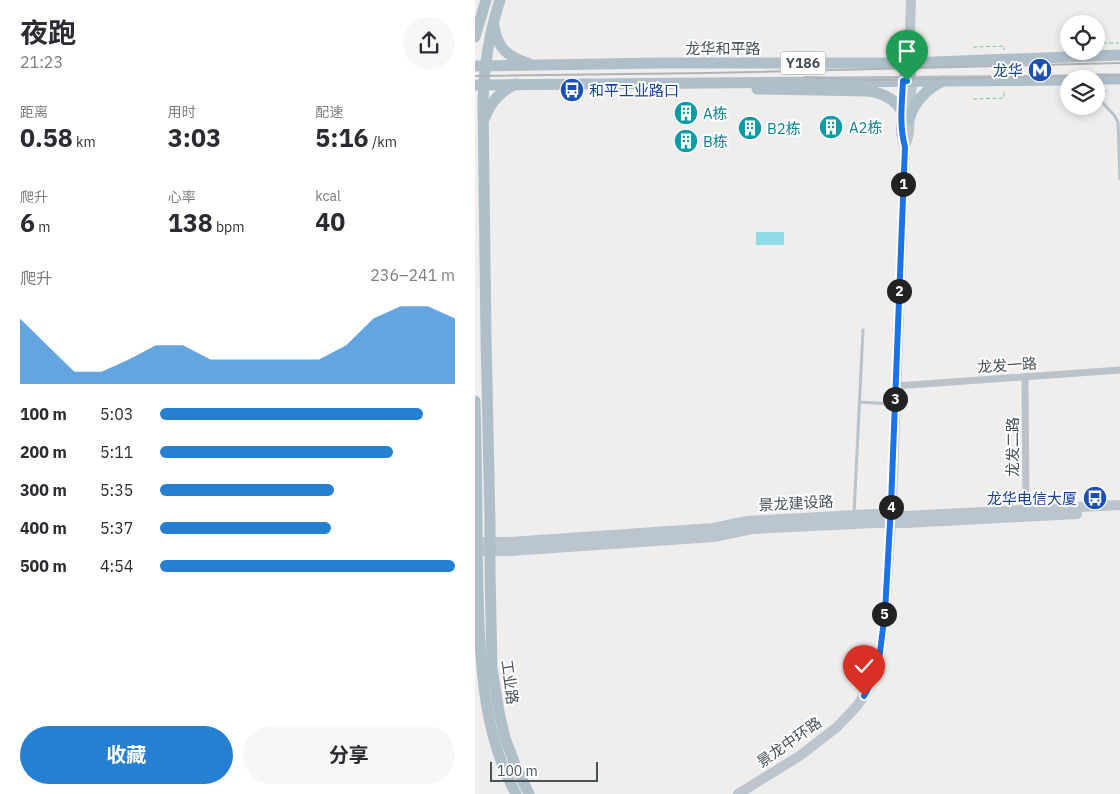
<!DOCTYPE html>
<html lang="zh">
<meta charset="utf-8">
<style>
body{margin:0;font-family:"IBM Plex Sans","Noto Sans SC",sans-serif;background:#f7f7f7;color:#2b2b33;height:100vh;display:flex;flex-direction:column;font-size:19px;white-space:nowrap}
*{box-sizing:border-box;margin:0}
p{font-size:16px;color:#7c7c81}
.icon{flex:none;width:28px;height:28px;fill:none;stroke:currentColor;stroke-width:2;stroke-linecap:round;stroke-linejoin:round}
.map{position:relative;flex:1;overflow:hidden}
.side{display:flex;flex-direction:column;background:#fff;width:475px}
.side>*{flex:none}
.tools{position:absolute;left:585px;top:15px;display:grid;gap:10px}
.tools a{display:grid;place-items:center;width:45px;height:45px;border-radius:50%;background:#fff;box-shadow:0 2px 8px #0003;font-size:25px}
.scale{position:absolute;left:15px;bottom:12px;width:108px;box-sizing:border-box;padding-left:5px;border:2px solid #475259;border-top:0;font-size:14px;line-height:18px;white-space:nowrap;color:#475259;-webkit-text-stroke:4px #fff;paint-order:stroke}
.pin{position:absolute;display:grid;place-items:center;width:42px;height:42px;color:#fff;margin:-51px -21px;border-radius:50% 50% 50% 0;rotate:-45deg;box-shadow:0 0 5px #0007}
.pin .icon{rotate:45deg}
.km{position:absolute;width:25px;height:25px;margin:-12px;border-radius:50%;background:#222;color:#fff;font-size:14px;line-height:25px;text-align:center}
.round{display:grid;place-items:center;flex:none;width:52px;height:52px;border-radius:26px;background:#f7f7f7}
.summary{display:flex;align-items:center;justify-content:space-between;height:85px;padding:0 20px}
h1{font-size:28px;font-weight:700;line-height:38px}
.figures{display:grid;grid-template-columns:repeat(3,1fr);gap:8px;height:85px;padding:5px 20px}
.figures div{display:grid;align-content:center}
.figures b{font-size:25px;font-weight:700}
.figures small{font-size:14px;font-weight:400}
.figures p{font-size:14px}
.chart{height:140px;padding:10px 20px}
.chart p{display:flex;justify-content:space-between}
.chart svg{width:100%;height:90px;margin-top:5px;fill:#2580d2;opacity:.7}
.primary-button{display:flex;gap:10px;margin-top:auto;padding:10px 20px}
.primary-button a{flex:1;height:58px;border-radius:30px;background:#2580d2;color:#fff;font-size:20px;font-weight:700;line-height:58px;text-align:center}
.primary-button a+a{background:#f7f7f7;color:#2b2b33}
ul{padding:0 20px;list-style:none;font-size:16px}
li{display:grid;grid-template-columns:80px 60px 1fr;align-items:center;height:38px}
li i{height:12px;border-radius:6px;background:#2580d2}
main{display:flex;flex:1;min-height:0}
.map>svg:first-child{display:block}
.water{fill:#8edbe5}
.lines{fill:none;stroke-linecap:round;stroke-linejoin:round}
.path{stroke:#79c699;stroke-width:1;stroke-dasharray:4 2.5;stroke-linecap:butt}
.lane{stroke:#bac3c9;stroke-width:3}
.street{stroke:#bac3c9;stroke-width:7}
.secondary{stroke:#bac5ce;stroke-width:10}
.primary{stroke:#afbfca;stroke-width:11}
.rail{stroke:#b0b3b7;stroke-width:2}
.route-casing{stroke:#fff;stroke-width:10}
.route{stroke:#1a73e8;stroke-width:6}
.labels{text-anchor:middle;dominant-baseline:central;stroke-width:4;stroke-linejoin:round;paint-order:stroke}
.shield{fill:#fff;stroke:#7e868b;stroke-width:1}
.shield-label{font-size:14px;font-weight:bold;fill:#475259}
.street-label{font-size:15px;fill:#475259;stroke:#fff}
.transit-label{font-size:15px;fill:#164399;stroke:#fff;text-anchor:end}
.culture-label{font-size:15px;fill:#0d838f;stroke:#fff;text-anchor:start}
</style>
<main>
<section class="side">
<div class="summary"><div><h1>夜跑</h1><p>21:23</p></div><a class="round"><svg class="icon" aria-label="share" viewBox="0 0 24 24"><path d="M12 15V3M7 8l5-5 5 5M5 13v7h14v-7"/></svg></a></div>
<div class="figures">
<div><p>距离</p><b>0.58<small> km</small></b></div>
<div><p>用时</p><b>3:03</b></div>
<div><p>配速</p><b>5:16<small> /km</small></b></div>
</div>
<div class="figures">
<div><p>爬升</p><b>6<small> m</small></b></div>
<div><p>心率</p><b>138<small> bpm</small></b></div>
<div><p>kcal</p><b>40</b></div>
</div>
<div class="chart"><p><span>爬升</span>236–241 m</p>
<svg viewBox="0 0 160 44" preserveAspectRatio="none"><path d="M0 44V12L10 25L20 38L30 38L40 32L50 25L60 25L70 32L80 32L90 32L100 32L110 32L120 25L130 12L140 6L150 6L160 12V44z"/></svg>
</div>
<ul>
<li><b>100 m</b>5:03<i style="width:89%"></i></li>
<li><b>200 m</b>5:11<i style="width:79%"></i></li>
<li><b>300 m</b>5:35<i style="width:59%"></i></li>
<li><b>400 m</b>5:37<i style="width:58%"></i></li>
<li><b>500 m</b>4:54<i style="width:100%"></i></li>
</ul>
<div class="primary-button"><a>收藏</a><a>分享</a></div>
</section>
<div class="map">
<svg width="645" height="794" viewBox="0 0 645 794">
<rect width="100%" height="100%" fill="#f0eded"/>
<rect class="water" x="281" y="232" width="28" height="13"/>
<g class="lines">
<g class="path">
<path d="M 621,43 L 644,43"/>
<path d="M 498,47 L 529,46 L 529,50"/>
<path d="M 621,91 L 632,91"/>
<path d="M 139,93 L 153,96"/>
<path d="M 498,99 L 529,98 L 529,90"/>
</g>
<g class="lane">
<path d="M 627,102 L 639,115 L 643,122 L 645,179"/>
<path d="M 384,402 L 419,404"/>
<path d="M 379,514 L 388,330"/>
</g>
<g class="street">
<path d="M 550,377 L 551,514"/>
<path d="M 421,386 L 645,370"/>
</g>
<g class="secondary">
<path d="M 429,146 L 426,132 L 428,81 L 430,74"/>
<path d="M 0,542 L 35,542 L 238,528 L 272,521 L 398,514 L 430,516 L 645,505"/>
<path d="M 8,551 L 35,551 L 239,537 L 277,529 L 399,523 L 431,523 L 602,514"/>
<path d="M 263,794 L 326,755 L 362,727 L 381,707 L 389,696 L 400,675 L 404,661 L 410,612 L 417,505 L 430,147 L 434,133 L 437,81 L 434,63 L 436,0"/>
</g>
<g class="primary">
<path d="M 25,0 C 14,33 9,67 8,102 L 11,337 L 15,523 L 15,569 L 17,668 L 24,712 L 30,738 L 41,767 L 54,794"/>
<path d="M 19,26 C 22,48 33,57 53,63"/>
<path d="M 0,37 L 11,0"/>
<path d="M 0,66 L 185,63 L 434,63 L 645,55"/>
<path d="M 621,79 L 645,79"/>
<path d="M 0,85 L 594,80"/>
<path d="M 282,89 L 393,91 C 407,93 420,98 427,112"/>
<path d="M 9,119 C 15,103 25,91 41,84"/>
<path d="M 434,119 C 440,101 451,89 468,81"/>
<path d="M 0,401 C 1,443 2,485 2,526 C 2,559 3,592 4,625 C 7,684 12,741 41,794"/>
</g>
<g class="rail">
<path d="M 0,76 L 233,73 L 645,63"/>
<path d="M 330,77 L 395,80 L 645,75"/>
</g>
</g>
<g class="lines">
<g class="route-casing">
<path id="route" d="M 389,696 L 400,675 L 404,660 L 410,612 L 416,505 L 430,147 C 424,125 427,103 428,81 L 432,81"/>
</g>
<use href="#route" class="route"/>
</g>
<defs>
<g id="metro-disc" transform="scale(1.25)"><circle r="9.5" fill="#1a4fb4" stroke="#fff"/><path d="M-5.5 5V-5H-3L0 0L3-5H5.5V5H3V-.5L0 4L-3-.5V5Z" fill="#fff"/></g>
<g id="bus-disc" transform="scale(1.25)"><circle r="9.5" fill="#1a4fb4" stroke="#fff"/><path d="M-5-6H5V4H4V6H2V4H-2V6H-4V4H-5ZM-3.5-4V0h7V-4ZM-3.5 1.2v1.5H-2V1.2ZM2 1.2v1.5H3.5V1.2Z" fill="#fff"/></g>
<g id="building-disc" transform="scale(1.25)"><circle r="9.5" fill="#0f9aa8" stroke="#fff"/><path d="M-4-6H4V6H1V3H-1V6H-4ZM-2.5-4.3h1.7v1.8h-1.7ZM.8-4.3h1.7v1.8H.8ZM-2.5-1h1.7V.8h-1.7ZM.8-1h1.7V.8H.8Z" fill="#fff"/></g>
</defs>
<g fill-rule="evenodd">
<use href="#metro-disc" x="565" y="70"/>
<use href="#bus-disc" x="97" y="90"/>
<use href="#building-disc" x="211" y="113"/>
<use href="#building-disc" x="356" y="127"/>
<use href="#building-disc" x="275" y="128"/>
<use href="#building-disc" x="211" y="141"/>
<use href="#bus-disc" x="620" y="498"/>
</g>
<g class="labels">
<rect class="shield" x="305.5" y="51.5" width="45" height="23" rx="4"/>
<g class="shield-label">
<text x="328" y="63">Y186</text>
</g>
<g class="street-label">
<text x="248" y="48">龙华和平路</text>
<text transform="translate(532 365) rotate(-4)">龙发一路</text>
<text transform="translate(537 447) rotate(-90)">龙发二路</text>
<text transform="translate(321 503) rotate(-3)">景龙建设路</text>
<text transform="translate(35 682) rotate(82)">工业路</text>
<text transform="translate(314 742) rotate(-35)">景龙中环路</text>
</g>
<g class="transit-label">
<text x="548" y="70">龙华</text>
<text x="114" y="90" text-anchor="start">和平工业路口</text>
<text x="602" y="498">龙华电信大厦</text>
</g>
<g class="culture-label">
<text x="228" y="113">A栋</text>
<text x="374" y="127">A2栋</text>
<text x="292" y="128">B2栋</text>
<text x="228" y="141">B栋</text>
</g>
</g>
</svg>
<div class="tools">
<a><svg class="icon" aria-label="locate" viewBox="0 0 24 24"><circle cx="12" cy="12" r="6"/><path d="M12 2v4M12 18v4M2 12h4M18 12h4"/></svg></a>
<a><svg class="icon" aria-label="layers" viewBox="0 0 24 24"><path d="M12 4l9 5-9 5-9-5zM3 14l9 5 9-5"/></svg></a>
</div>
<div class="scale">100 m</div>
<div class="pin" style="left:432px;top:81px;background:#1e9e55"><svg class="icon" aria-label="arrive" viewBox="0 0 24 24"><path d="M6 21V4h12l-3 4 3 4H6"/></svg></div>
<div class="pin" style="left:389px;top:696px;background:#d93025"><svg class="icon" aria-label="check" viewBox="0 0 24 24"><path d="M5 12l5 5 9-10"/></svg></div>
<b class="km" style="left:428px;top:184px">1</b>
<b class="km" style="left:424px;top:291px">2</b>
<b class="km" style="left:420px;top:399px">3</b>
<b class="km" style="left:416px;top:507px">4</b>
<b class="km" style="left:409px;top:614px">5</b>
</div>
</main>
